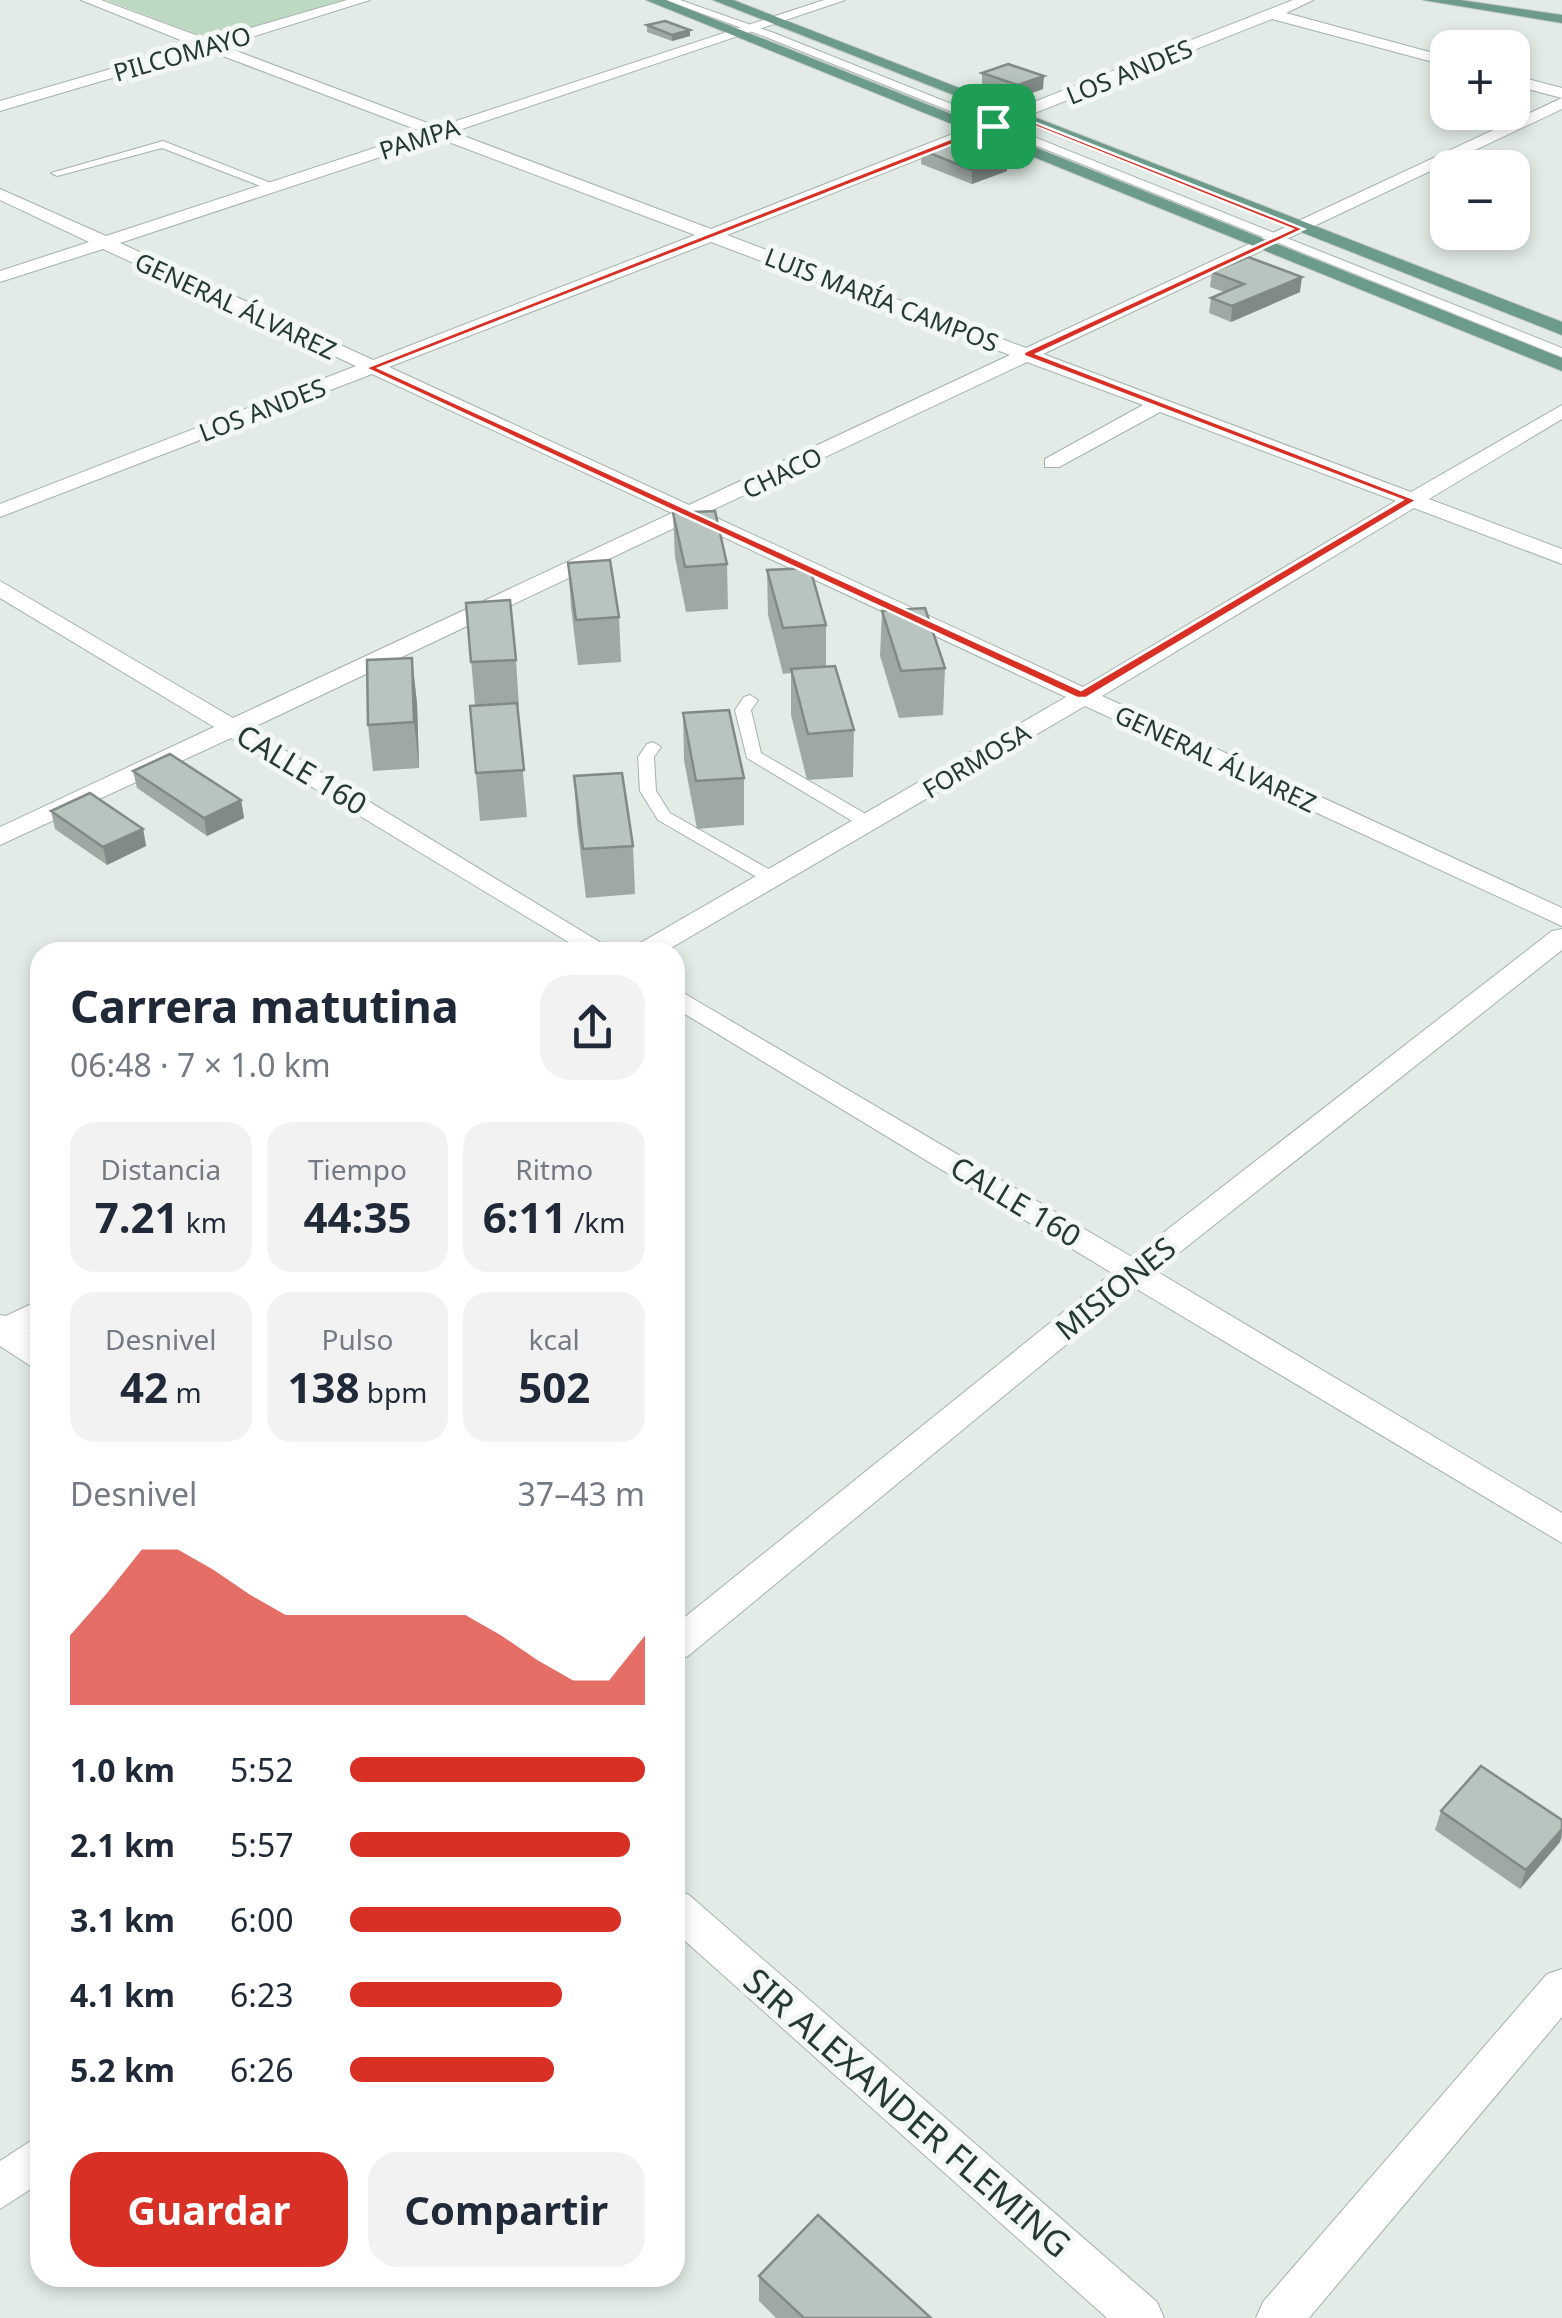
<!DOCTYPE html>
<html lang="es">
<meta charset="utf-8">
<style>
body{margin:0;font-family:"Noto Sans",sans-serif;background:#f2f2f3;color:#1f2937;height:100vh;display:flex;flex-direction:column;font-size:38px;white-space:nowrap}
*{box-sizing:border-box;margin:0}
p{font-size:32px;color:#747a83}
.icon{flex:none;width:55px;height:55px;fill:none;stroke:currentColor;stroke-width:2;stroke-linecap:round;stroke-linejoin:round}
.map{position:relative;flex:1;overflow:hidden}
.sheet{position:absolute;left:30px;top:942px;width:655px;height:1345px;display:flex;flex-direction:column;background:#fff;border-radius:30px;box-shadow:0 5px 15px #0003}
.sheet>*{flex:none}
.fabs{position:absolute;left:1430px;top:30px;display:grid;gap:20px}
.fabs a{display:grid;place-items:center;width:100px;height:100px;border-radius:20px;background:#fff;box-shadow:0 5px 15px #0003;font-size:50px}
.pin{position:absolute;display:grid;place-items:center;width:85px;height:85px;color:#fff;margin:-42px;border-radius:20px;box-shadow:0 5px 15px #0006}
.round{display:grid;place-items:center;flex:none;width:105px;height:105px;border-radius:30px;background:#f2f2f3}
.headline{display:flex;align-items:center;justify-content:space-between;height:170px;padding:0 40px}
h1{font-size:45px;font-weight:700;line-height:75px}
.metrics{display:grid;grid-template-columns:repeat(3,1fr);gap:15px;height:170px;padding:10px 40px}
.metrics div{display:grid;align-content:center;border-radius:25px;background:#f2f2f3;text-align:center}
.metrics b{font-size:42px;font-weight:700}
.metrics small{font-size:28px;font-weight:400}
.metrics p{font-size:28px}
.chart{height:280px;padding:20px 40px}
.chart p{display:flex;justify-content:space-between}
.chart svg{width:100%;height:180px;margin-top:10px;fill:#d93025;opacity:.7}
.primary-button{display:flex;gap:20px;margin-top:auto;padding:20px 40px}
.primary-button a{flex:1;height:115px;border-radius:30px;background:#d93025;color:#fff;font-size:40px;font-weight:700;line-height:115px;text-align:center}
.primary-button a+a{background:#f2f2f3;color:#1f2937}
ul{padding:0 40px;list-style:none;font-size:32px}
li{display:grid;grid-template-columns:160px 120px 1fr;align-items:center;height:75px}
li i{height:25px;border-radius:12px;background:#d93025}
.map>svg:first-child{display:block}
.green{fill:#bed9c2}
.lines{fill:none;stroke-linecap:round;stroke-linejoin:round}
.service-casing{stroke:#a5b2ac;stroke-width:2}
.minor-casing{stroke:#a5b2ac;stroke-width:2}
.tertiary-casing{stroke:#a5b2ac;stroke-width:2}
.primary-casing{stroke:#c2c8c6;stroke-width:2}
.service{fill:#fff;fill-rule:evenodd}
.minor{fill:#fff;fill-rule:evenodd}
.tertiary{fill:#fff;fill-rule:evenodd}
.primary{fill:#6c9b8a;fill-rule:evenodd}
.wall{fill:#9ea9a4}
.shaded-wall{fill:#818a86}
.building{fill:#b8c5bf;stroke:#818a86;stroke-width:2.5}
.route{fill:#d93025;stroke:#fff;stroke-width:2.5;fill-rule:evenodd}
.labels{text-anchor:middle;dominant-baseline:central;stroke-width:10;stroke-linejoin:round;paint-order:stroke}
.far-street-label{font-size:25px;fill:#243a32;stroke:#f3f8f5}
.street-label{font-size:30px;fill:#243a32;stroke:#f3f8f5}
.near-street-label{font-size:35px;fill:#243a32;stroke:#f3f8f5}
</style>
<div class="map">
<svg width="1562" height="2318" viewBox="0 0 1562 2318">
<rect width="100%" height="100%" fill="#e2ebe6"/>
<path class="green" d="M 106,0 L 344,0 L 219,37 L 196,34 Z"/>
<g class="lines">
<g class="service-casing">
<g id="service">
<path d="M 666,0 L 680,0 L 774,33 L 1562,348 L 1562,357 L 766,37 Z"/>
<path d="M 163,141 L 276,185 L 278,187 L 268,189 L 162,148 L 57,176 L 51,173 Z"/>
<path d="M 750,695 L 758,700 L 751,710 L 761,753 L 876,820 L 876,828 L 864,828 L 747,758 L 735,710 L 744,697 Z"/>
<path d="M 653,742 L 661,747 L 654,757 L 656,791 L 670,813 L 779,875 L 782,879 L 779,883 L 767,883 L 658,820 L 640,791 L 638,757 L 647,744 Z"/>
</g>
</g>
<g class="minor-casing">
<g id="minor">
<path d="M 81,0 L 101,0 L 209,40 L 347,0 L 370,0 L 223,46 L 438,127 L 824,0 L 845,0 L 453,132 L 711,229 L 1293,0 L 1313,0 L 1286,13 L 1448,57 L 1448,66 L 1272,19 L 727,235 L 1026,348 L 1562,98 L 1562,109 L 1043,354 L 1411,492 L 1562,405 L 1562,419 L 1429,499 L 1562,549 L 1562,564 L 1414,508 L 1102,696 L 1562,908 L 1562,926 L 1085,706 L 664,952 L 632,952 L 635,946 L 1066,697 L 689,521 L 250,729 L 616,952 L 585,952 L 231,738 L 0,845 L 0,827 L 214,727 L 0,598 L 0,581 L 233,718 L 672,513 L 372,374 L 0,517 L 0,504 L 356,366 L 103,249 L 0,282 L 0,271 L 89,242 L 0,200 L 0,189 L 106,236 L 423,132 L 207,50 L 0,111 L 0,101 L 193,45 ZM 438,138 L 695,235 L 373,360 L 120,243 ZM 711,242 L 1010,355 L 689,505 L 389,367 ZM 1027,362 L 1143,405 L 1045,459 L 1045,467 L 1059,467 L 1160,412 L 1396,501 L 1083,687 L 706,513 Z"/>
<path d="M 1512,75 L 1562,88 L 1562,98 L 1512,85 Z"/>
<path d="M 1562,929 L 1562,950 L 1156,1271 L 1562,1513 L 1562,1543 L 1135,1288 L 688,1656 L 675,1661 L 675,1625 L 1112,1273 L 675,1008 L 675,988 L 1132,1257 L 1552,931 Z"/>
<path d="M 40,1300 L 40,1326 L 29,1333 L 40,1342 L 40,1372 L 0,1346 L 0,1315 L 6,1316 Z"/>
<path d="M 675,1889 L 689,1895 L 1157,2302 L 1164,2318 L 1107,2318 L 675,1932 Z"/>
<path d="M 40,2135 L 40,2183 L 0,2209 L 0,2161 Z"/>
</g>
</g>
<g class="tertiary-casing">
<path id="tertiary" d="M 1562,1969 L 1562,2017 L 1309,2318 L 1256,2318 L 1263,2302 L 1547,1974 Z"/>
</g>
<g class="primary-casing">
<g id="primary">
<path d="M 646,0 L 666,0 L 1562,358 L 1562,371 Z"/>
<path d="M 713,0 L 733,0 L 1562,322 L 1562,335 Z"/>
<path d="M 1423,0 L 1460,0 L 1562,15 L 1562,23 Z"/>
</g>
</g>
<use href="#service" class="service"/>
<use href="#minor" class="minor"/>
<use href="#tertiary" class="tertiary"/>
<use href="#primary" class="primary"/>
</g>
<g class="wall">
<path d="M 647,25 L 690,30 L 690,36 L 672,41 L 647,32 Z"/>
<path d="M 982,73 L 1043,89 L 1018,98 L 982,86 Z"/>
<path d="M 922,150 L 1007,171 L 972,184 L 921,164 Z"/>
<path d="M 1212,272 L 1300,292 L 1231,322 L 1209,313 L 1211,298 L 1224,292 L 1210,287 Z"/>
<path d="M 673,513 L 727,564 L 728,609 L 686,612 L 675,557 Z"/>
<path d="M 568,563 L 619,617 L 621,662 L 578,665 L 571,607 Z"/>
<path d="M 767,570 L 826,625 L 826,666 L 854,730 L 853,777 L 807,780 L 791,715 L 791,673 L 783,674 L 768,615 Z"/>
<path d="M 466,603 L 516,660 L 519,706 L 517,706 L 527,817 L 480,821 L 470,706 L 475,705 Z"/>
<path d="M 882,611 L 945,668 L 943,715 L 899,718 L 880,656 Z"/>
<path d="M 412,658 L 417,704 L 419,768 L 373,771 L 368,725 Z"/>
<path d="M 683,713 L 744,778 L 744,825 L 697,829 L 684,760 Z"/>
<path d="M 133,771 L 241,800 L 244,818 L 207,836 L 137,788 Z"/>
<path d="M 574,776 L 633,846 L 635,894 L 586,898 L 577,824 Z"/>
<path d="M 51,811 L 143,829 L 146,846 L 107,865 L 55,829 Z"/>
<path d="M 1441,1811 L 1562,1820 L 1562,1837 L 1560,1842 L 1520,1889 L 1435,1830 Z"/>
<path d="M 759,2276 L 931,2318 L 776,2318 L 759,2301 Z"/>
</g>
<g class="shaded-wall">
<path d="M 690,30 L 690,36 L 672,41 L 672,35 Z"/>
<path d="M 1044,76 L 1043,89 L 1018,98 L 1018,85 Z"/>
<path d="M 1008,157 L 1007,171 L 972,184 L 972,170 Z"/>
<path d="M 1302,277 L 1300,292 L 1231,322 L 1232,306 Z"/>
<path d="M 412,658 L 417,704 L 419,768 L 414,722 Z"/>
<path d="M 241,800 L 244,818 L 207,836 L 204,818 Z"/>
<path d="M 143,829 L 146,846 L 107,865 L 103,847 Z"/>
<path d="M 1562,1829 L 1560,1842 L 1520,1889 L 1526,1870 Z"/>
</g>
<g class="building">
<path d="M 665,21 L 690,30 L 672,35 L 647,25 Z"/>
<path d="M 1008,64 L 1044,76 L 1018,85 L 982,73 Z"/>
<path d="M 962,140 L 1008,157 L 972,170 L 922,150 Z"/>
<path d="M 1248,257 L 1302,277 L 1232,306 L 1211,298 L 1244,284 L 1212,272 Z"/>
<path d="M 715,511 L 727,564 L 685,567 L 673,513 Z"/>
<path d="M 610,560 L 619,617 L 576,620 L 568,563 Z"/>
<path d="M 810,568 L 826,625 L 783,628 L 767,570 Z"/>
<path d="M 510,600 L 516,660 L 471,662 L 466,603 Z"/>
<path d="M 925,608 L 945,668 L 901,671 L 882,611 Z"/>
<path d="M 412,658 L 414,722 L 368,725 L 367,660 Z"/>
<path d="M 835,666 L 854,730 L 808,734 L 791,669 Z"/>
<path d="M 517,703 L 524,770 L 476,773 L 470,706 Z"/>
<path d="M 729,710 L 744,778 L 696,781 L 683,713 Z"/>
<path d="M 170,754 L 241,800 L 204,818 L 133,771 Z"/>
<path d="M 622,773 L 633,846 L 583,849 L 574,776 Z"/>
<path d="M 90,793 L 143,829 L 103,847 L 51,811 Z"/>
<path d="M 1481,1766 L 1562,1820 L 1562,1829 L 1526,1870 L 1441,1811 Z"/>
<path d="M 818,2215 L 931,2318 L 804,2318 L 759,2276 Z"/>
</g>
<path class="route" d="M 1014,114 L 1304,229 L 1037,354 L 1417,500 L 1086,698 L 1077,698 L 365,368 ZM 1017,119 L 1292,229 L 1024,352 L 1024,356 L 1402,500 L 1081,690 L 379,368 Z"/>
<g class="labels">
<g class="far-street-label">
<text transform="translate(182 53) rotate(-16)">PILCOMAYO</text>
<text transform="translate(1129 71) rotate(-22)">LOS ANDES</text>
<text transform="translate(419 138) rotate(-18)">PAMPA</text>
<text transform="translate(882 299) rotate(21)">LUIS MARÍA CAMPOS</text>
<text transform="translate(236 305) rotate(25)">GENERAL ÁLVAREZ</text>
<text transform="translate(262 409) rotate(-21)">LOS ANDES</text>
<text transform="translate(782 472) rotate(-26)">CHACO</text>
<text transform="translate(1216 758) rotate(25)">GENERAL ÁLVAREZ</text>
<text transform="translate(976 760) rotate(-31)">FORMOSA</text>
</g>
<g class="street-label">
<text transform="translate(302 769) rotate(31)">CALLE 160</text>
<text transform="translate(1016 1201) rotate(31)">CALLE 160</text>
<text transform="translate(1115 1288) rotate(-39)">MISIONES</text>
</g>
<g class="near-street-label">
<text transform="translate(908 2112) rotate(41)">SIR ALEXANDER FLEMING</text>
</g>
</g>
</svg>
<div class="fabs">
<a>+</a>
<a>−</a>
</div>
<div class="pin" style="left:993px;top:126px;background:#1e9e55"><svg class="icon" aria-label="arrive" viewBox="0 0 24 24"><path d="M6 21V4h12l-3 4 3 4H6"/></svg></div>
<section class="sheet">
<div class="headline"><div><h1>Carrera matutina</h1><p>06:48 · 7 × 1.0 km</p></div><a class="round"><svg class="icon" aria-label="share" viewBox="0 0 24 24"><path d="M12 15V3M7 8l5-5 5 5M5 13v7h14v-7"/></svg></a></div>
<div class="metrics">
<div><p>Distancia</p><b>7.21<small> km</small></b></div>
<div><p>Tiempo</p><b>44:35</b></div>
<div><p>Ritmo</p><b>6:11<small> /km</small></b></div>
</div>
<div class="metrics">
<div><p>Desnivel</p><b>42<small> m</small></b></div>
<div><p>Pulso</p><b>138<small> bpm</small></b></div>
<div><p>kcal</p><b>502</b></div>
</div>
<div class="chart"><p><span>Desnivel</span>37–43 m</p>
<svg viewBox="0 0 160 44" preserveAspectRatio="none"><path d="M0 44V27L10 17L20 6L30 6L40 11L50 17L60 22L70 22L80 22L90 22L100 22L110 22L120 27L130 33L140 38L150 38L160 27V44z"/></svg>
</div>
<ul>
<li><b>1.0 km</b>5:52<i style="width:100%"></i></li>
<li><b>2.1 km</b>5:57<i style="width:95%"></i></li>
<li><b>3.1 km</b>6:00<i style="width:92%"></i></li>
<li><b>4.1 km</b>6:23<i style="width:72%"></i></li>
<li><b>5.2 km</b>6:26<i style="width:69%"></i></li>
</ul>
<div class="primary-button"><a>Guardar</a><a>Compartir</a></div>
</section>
</div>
